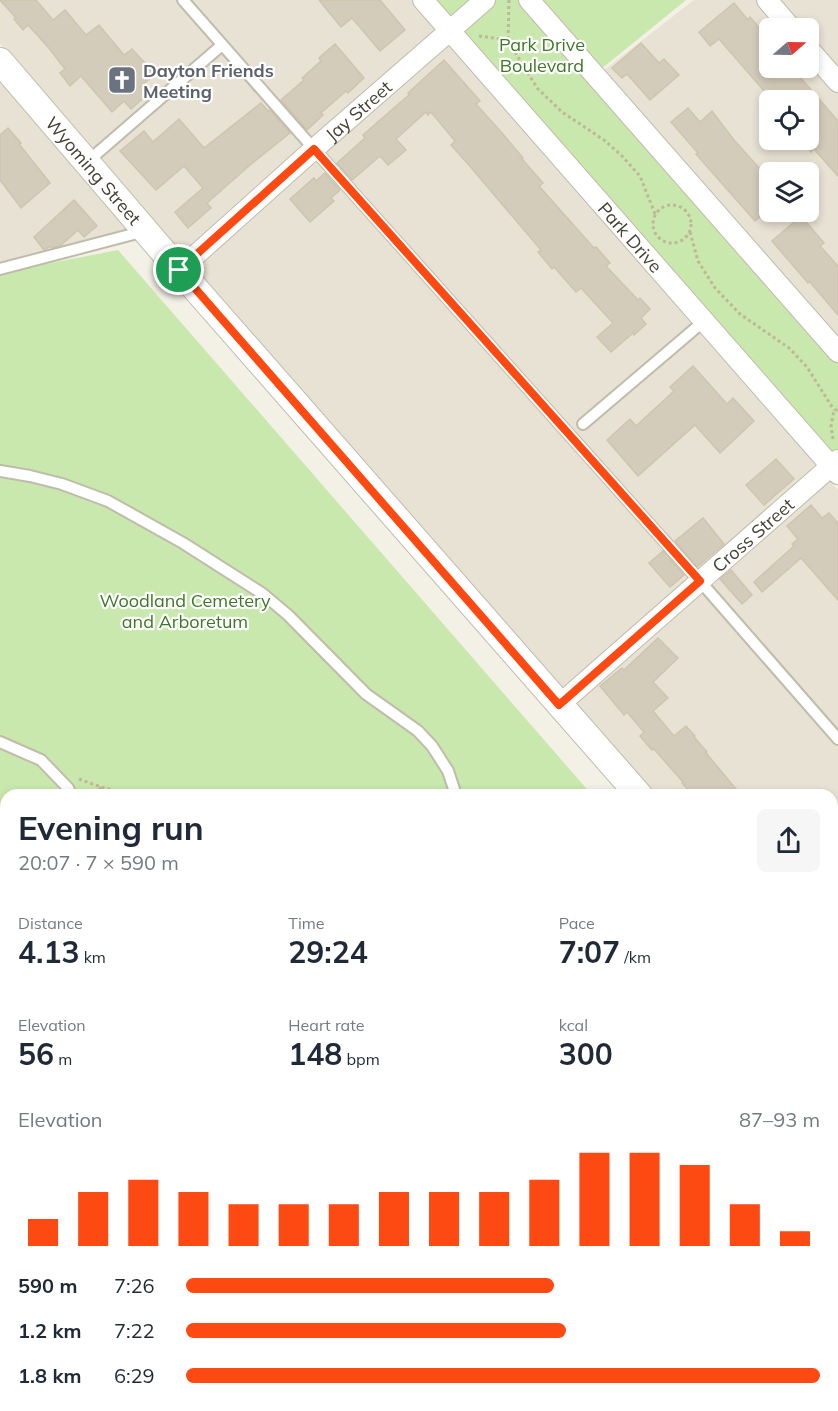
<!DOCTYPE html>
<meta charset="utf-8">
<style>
body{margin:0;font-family:Mulish,sans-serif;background:#f6f6f7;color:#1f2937;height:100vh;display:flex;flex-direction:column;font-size:22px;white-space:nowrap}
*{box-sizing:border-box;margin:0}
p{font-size:20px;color:#747a83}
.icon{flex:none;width:33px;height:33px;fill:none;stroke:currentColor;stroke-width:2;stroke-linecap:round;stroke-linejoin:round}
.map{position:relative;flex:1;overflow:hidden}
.drawer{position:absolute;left:0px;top:789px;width:838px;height:622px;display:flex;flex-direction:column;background:#fff;border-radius:18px 18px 0 0;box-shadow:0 3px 9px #0003}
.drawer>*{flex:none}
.needle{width:39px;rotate:70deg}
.controls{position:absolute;left:759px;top:18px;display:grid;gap:12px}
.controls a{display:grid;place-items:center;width:60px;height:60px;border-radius:9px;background:#fff;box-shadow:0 3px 9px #0003;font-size:30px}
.pin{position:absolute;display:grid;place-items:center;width:51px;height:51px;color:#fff;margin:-26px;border:3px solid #fff;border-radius:50%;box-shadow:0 2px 6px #0007}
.round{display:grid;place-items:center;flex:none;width:63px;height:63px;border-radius:9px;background:#f6f6f7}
.overview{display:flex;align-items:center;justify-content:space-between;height:102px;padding:0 18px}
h1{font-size:33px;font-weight:700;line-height:45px}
.metrics{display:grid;grid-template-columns:repeat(3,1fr);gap:9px;height:102px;padding:6px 18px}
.metrics div{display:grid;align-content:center}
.metrics b{font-size:30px;font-weight:700}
.metrics small{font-size:16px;font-weight:400}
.metrics p{font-size:16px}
.chart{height:168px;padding:12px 18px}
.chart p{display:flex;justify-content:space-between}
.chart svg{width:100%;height:108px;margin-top:6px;stroke:#fc4a12;stroke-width:6}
ul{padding:0 18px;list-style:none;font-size:20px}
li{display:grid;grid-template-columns:96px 72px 1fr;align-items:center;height:45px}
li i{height:15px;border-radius:8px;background:#fc4a12}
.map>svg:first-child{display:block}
.residential{fill:#e7e2d3;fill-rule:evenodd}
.commercial{fill:#f5e9cf}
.green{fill:#c8e8ad}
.building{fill:#d4ccba;stroke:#cfc5ad;stroke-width:1.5}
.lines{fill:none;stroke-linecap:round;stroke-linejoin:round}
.service-casing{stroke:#c1bbaa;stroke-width:14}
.minor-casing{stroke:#c1bbaa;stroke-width:22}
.tertiary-casing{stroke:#c1bbaa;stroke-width:28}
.path{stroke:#c0b698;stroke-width:3;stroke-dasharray:3 3;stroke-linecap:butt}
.service{stroke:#fff;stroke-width:10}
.minor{stroke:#fff;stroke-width:20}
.tertiary{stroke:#fff;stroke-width:26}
.route-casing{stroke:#fff;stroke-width:12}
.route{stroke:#fc4a12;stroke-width:8}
.labels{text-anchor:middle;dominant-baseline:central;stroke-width:4.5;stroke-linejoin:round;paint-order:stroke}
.park-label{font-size:18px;fill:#3e7727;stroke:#fff}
.worship-label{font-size:18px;font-weight:bold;fill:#5b616d;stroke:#fff;text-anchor:start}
.street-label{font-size:18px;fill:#454034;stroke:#fff}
</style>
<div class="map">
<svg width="838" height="1411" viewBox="0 0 838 1411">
<rect width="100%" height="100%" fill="#f3f0e5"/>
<g class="residential">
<path d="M 0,0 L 413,0 L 838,490 L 838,1005 L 832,999 L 832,795 L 650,795 L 191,271 L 0,44 Z"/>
<path d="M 694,0 L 762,0 L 786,28 L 770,28 L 770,68 L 808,68 L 809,54 L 838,88 L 838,347 L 599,74 ZM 770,100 L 808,100 L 808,140 L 770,140 ZM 770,172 L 808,172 L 808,212 L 770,212 Z"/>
<path d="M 775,0 L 838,0 L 838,73 L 809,39 L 808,28 L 800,28 Z"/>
<path d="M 0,72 L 139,236 L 0,273 Z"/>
<path d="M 833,1022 L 838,1029 L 838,1411 L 555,1411 L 558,1406 L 832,1406 Z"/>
</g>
<path class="commercial" d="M 559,1406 L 714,1406 L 723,1411 L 555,1411 Z"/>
<g class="green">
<path d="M 423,0 L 686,0 L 595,74 L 838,352 L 838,474 Z"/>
<path d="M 118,250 L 592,795 L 6,795 L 6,1406 L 559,1406 L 555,1411 L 0,1411 L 0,273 Z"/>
</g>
<g class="building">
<path d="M 0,0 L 36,0 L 53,20 L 65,10 L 86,35 L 99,25 L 124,55 L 132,49 L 155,74 L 140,87 L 147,95 L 131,109 L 124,101 L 112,112 L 81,76 L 70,86 L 60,73 L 65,69 L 48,47 L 28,25 L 23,30 L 14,19 L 16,18 Z"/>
<path d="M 319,0 L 380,0 L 405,30 L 380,51 L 352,18 L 341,27 Z"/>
<path d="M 734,3 L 748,20 L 750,17 L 770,40 L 770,68 L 792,68 L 838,121 L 838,176 L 814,149 L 811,152 L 801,142 L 804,140 L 808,140 L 808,100 L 772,100 L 719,39 L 710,46 L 699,32 Z"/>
<path d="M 641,43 L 659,63 L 664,59 L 679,75 L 650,100 L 627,74 L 622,78 L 612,68 Z"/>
<path d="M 335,44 L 364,78 L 348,93 L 346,91 L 321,113 L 323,115 L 307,130 L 281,100 L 304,80 L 302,78 L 321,61 L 319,58 Z"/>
<path d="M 444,60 L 480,101 L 476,104 L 502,133 L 523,158 L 522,159 L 543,183 L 539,186 L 594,248 L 596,247 L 610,263 L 606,266 L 638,300 L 640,298 L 650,309 L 641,318 L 646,324 L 634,335 L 633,333 L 611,352 L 597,337 L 613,323 L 581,288 L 576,292 L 554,267 L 552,269 L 538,252 L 541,250 L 468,164 L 451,145 L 455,141 L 431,112 L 428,115 L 426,112 L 396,139 L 406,150 L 388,165 L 380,156 L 352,180 L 337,163 L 365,138 L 363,135 L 410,94 L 408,93 Z"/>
<path d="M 261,103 L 268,111 L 270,110 L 290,133 L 250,165 L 207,203 L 211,208 L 188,228 L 175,212 L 203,188 L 184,166 L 156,190 L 120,151 L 144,131 L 153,142 L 179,119 L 204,148 Z"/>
<path d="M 688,108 L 700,122 L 712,111 L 734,140 L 770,180 L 770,208 L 755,221 L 710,170 L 696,154 L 698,153 L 671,122 Z"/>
<path d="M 8,128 L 21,143 L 19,144 L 50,183 L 21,208 L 0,180 L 0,135 Z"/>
<path d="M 325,173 L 340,190 L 331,198 L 334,201 L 310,222 L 290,199 L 314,178 L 316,181 Z"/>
<path d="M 74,200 L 97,226 L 84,237 L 78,230 L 60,246 L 52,248 L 51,246 L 44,250 L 34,237 Z"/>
<path d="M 801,216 L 824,243 L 820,246 L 838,266 L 838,315 L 809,281 L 808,283 L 772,241 Z"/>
<path d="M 693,366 L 727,404 L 733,398 L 754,421 L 720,453 L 695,425 L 638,476 L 607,440 L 630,419 L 636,426 L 674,391 L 670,387 Z"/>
<path d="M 776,459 L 794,479 L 764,505 L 746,485 Z"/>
<path d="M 811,505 L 822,518 L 829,513 L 838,523 L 838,600 L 801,558 L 762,592 L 754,582 L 794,546 L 792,544 L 798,539 L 787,526 Z"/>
<path d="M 703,518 L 724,544 L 697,567 L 675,541 Z"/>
<path d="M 663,551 L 684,575 L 670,587 L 649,563 Z"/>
<path d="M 731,570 L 752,595 L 742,604 L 720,579 Z"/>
<path d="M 658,638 L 678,658 L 653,682 L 668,698 L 653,711 L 674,736 L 686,726 L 695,736 L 694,737 L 707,752 L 706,753 L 741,795 L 693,795 L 682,783 L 683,782 L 654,749 L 652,750 L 640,736 L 644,732 L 627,712 L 624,715 L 600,686 L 622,668 L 624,670 Z"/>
</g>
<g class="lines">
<g class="service-casing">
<g id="service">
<path d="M 183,0 L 314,149 L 700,581 L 838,739"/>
<path d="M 87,162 L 222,45"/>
<path d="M 0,269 L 145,231"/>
<path d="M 583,424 L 704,321"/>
<path d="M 0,471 L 30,476 L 62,484 L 108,501 L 183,543 L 263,594 L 288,615 L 366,694 L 418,731 L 432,746 L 448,771 L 456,795"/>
<path d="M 0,742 L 41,760 L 68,788 L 71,795"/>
<path d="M 0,1244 L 6,1247"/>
<path d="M 832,1349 L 838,1340"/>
<path d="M 258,1406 L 258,1411"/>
<path d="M 76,1411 L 81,1406"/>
<path d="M 350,1411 L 357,1406"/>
</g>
</g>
<g class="minor-casing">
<g id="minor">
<path id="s1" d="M 423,0 L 838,474"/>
<path d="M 529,0 L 838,352"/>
<path d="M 767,0 L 791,28"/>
<path d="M 808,48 L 838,82"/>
<path id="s2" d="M 179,270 L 314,149 L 485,0"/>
<path id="s3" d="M 559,705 L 838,460"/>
<path d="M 832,1364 L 838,1367"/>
</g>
</g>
<g class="tertiary-casing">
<g id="tertiary">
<path id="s4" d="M 0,61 L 179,270 L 639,795"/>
<path d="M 832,1015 L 838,1020"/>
</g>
</g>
<g class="path">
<path d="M 509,0 L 508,40 L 522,64 L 538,89 L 562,112 L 604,140 L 623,157 L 640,176 L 655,214"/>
<path d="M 479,36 L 508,40"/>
<circle cx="672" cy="224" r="19"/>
<path d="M 690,232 L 698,261 L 715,288 L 740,314 L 789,348 L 807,367 L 834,410"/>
<path d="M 833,439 L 831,426 L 834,410 L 838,410"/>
<path d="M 79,779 L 101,787 L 132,795"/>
<path d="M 97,795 L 101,787"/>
</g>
<use href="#service" class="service"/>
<use href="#minor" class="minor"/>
<use href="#tertiary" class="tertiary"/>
</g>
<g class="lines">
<g class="route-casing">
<path id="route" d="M 314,149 L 700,581 L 559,705 L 179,270 Z"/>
</g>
<use href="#route" class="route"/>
</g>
<defs>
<g id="church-square" transform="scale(1.5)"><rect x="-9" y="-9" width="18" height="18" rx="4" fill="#6b7280" stroke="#fff"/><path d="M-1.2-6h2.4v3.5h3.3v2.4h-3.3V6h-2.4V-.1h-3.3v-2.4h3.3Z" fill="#fff"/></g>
</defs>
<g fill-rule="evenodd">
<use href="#church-square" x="122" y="80"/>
</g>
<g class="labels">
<g class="park-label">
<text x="542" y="44">Park Drive<tspan x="542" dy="21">Boulevard</tspan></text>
<text x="185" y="600">Woodland Cemetery<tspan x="185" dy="21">and Arboretum</tspan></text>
</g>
<g class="worship-label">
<text x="143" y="70">Dayton Friends<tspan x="143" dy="21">Meeting</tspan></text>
</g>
<g class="street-label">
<text stroke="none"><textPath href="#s2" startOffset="240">Jay Street</textPath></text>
<text stroke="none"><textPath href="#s4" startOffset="144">Wyoming Street</textPath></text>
<text stroke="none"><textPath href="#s1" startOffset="315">Park Drive</textPath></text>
<text stroke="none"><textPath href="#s3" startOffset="258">Cross Street</textPath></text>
</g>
</g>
</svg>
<div class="controls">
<a><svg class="needle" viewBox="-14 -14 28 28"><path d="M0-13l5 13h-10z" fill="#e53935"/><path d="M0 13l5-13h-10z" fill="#747a83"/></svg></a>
<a><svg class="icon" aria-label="locate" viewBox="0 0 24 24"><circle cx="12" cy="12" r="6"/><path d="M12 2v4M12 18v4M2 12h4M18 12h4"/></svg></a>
<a><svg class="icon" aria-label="layers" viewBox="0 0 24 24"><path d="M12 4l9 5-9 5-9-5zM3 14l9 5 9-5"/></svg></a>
</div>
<div class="pin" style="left:179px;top:270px;background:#1e9e55"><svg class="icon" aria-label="arrive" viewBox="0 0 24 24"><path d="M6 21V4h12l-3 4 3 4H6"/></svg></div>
<section class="drawer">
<div class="overview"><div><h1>Evening run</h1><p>20:07 · 7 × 590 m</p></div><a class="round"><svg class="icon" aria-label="share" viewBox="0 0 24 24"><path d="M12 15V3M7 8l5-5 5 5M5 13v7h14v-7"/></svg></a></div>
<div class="metrics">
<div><p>Distance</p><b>4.13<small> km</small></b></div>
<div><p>Time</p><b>29:24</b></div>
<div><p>Pace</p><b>7:07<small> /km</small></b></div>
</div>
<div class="metrics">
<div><p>Elevation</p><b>56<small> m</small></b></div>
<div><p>Heart rate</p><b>148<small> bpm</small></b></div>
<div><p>kcal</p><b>300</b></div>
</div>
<div class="chart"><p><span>Elevation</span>87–93 m</p>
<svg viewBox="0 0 160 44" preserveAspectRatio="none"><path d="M5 44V33M15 44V22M25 44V17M35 44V22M45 44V27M55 44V27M65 44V27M75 44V22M85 44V22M95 44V22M105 44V17M115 44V6M125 44V6M135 44V11M145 44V27M155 44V38"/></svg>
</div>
<ul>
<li><b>590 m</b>7:26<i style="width:58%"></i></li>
<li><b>1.2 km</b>7:22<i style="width:60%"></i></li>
<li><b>1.8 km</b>6:29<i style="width:100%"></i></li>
</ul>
</section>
</div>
